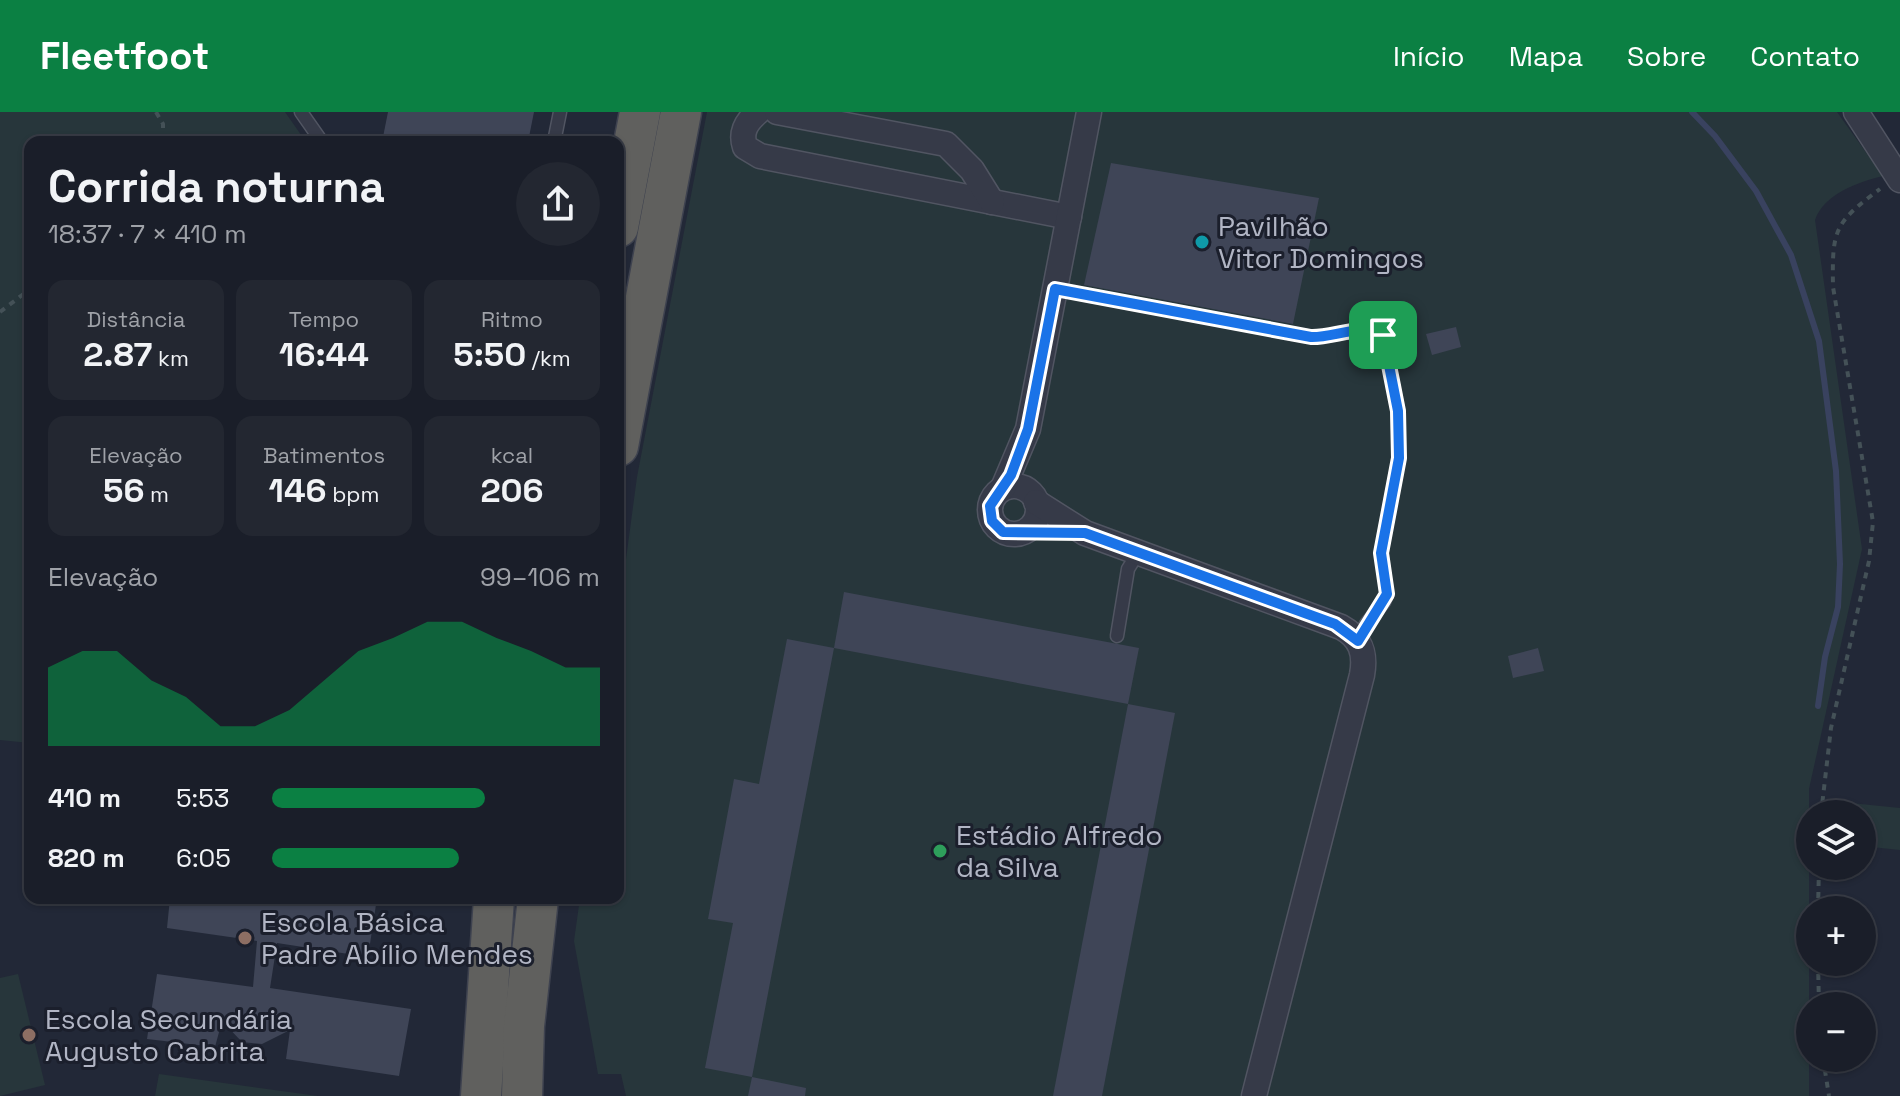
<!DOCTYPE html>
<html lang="pt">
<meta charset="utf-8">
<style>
body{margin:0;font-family:"Space Grotesk",sans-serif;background:#232731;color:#f1f3f6;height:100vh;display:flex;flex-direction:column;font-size:30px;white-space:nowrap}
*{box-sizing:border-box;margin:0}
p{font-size:26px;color:#9fa2a8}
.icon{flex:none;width:44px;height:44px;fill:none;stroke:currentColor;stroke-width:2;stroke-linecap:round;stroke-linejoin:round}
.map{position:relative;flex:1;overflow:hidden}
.side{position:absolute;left:24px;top:24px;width:600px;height:768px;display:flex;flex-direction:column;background:#1a1e29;border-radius:16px;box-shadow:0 2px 6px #0004,0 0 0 2px #383c46}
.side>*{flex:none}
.controls{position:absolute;left:1796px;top:688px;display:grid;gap:16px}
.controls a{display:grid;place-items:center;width:80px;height:80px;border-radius:50%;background:#1a1e29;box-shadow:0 2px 6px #0004,0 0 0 2px #383c46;font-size:40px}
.pin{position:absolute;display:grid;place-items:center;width:68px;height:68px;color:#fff;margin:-34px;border-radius:16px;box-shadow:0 4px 12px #0006}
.round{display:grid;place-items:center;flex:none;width:84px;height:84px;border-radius:42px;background:#232731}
.headline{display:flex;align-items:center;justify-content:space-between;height:136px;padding:0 24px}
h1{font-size:44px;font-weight:800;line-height:60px}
.metrics{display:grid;grid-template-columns:repeat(3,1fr);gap:12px;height:136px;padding:8px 24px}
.metrics div{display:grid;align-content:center;border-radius:16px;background:#232731;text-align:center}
.metrics b{font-size:34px;font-weight:800}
.metrics small{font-size:22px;font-weight:400}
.metrics p{font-size:22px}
.chart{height:224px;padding:16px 24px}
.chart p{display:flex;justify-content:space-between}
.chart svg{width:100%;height:144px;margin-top:8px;fill:#0b8043;opacity:.7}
ul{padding:0 24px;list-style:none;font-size:26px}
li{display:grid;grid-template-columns:128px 96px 1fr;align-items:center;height:60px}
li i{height:20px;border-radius:10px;background:#0b8043}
header{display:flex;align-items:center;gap:48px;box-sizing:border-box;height:112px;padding:0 40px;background:#0b8043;color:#fff}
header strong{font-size:38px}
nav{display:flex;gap:44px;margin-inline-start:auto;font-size:28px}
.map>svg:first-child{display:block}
.green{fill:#27363b}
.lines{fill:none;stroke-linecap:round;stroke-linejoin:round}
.stream{stroke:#39425f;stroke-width:6}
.building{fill:#3f4557}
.service-casing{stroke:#515562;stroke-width:15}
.minor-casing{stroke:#515562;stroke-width:27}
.trunk-casing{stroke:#3e424f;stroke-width:43}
.path{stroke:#445157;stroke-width:4;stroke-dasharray:6 6;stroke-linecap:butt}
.service{stroke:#363a48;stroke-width:12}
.minor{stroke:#363a48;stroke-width:24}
.trunk{stroke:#60605e;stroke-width:40}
.route-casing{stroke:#fff;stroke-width:16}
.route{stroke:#1a73e8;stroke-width:10}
.culture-dot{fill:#0f9aa8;stroke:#1b1f2c;stroke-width:3}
.leisure-dot{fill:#2e9e5b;stroke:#1b1f2c;stroke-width:3}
.education-dot{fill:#8d6e63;stroke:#1b1f2c;stroke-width:3}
.labels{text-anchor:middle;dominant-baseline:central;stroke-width:6;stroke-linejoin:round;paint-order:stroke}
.poi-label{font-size:28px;fill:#b1b5c4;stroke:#1b1f2c;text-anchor:start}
</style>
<header>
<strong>Fleetfoot</strong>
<nav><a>Início</a><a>Mapa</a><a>Sobre</a><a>Contato</a></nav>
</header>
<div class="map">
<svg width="1900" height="984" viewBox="0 0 1900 984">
<rect width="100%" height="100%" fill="#222837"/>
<g class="green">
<path d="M 0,0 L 285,0 L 306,30 L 30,30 L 30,631 L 0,628 Z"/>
<path d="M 707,0 L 1837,0 L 1883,64 C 1858,70 1824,82 1815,108 L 1862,437 L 1809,677 L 1809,984 L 626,984 L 621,962 L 598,962 L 574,829 L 580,786 L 618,786 L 618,507 L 637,365 Z"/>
<path d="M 1831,689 L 1900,696 L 1900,738 L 1862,734 L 1862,702 L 1830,702 Z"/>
<path d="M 18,862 L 45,973 L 0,984 L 0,866 Z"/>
<path d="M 159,962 L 318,984 L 155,984 Z"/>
</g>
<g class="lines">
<path class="stream" d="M 1692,0 L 1715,24 L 1756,79 L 1791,143 L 1819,229 L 1836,359 L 1840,452 L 1838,495 L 1825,545 L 1818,594"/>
</g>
<g class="building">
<path d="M 388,0 L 534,0 L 528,30 L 382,30 Z"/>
<path d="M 1111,51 L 1319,86 L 1293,212 L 1084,173 Z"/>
<path d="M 1456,215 L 1461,235 L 1432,243 L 1426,222 Z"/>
<path d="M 844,480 L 1139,536 L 1128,592 L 834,536 Z"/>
<path d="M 787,527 L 834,536 L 752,965 L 705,956 L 733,811 L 708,807 L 734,667 L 759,672 Z"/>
<path d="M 1538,536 L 1544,559 L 1513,566 L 1508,544 Z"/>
<path d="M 1128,592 L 1175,601 L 1102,984 L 1053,984 Z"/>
<path d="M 170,786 L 377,786 L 368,845 L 277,831 L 270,876 L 411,897 L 399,964 L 286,947 L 290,918 L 262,932 L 242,930 L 222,909 L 215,935 L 147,927 L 157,862 L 253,875 L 257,829 L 167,816 Z"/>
<path d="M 752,965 L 806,976 L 805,984 L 748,984 Z"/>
</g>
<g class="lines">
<g class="service-casing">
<g id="service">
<path d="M 301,0 L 322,30"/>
<path d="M 554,30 L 560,0"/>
<path d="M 1055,177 L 1311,225 C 1333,226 1365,210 1383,223 L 1398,299 L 1399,346 L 1381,441 L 1387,482 L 1384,490 L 1366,512 L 1358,529"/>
<path d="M 1117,524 L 1128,457 L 1138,441"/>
</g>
</g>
<g class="minor-casing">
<g id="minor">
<path d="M 758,0 C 746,10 740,20 745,35 L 760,44 L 1069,105"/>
<path d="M 777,0 L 946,32 L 972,58 L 992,90"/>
<path d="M 1856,0 L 1900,68"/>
<circle cx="1014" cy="398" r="24"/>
<path d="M 1003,376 L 1028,317 L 1089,0"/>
<path d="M 1036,390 L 1085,421 L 1341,515 C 1361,526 1366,541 1362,563 L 1254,984"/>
</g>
</g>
<g class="trunk-casing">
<g id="trunk">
<path d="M 618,115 L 640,0"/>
<path d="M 618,334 L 681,0"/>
<path d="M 481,984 L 494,786"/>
<path d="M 522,984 L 524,914 L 538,786"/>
</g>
</g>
<g class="path">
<path d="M 156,0 L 163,12 L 163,30"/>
<path d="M 0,200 L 30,177"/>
<path d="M 1821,702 L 1831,616 L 1869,449 L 1873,410 L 1833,175 C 1832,118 1834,111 1880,77"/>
<path d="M 1818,798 L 1819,754"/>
<path d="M 1818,850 L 1819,894"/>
<path d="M 1823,946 L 1829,984"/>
</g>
<use href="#service" class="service"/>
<use href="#minor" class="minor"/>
<use href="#trunk" class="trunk"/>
</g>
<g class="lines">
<g class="route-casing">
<path id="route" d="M 1055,177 L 1311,225 C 1333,226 1365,210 1383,223 L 1398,299 L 1399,346 L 1381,441 L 1387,482 L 1358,529 L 1335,512 L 1085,421 L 1003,420 L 992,409 L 990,394 L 1011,363 L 1028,317 Z"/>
</g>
<use href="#route" class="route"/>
</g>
<circle class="culture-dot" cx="1202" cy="130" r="8"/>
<circle class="leisure-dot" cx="940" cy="739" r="8"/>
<g class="education-dot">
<circle cx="245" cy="826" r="8"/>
<circle cx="29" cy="923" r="8"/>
</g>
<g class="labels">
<g class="poi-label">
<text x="1218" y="114">Pavilhão<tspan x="1218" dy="32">Vitor Domingos</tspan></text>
<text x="956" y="723">Estádio Alfredo<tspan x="956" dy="32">da Silva</tspan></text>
<text x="261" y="810">Escola Básica<tspan x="261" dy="32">Padre Abílio Mendes</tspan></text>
<text x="45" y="907">Escola Secundária<tspan x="45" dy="32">Augusto Cabrita</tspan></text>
</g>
</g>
</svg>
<div class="controls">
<a><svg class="icon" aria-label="layers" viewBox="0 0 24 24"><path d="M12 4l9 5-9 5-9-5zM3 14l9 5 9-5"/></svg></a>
<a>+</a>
<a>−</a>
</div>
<div class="pin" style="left:1383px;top:223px;background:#1e9e55"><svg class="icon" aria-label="arrive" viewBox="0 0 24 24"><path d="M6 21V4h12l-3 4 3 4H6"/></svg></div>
<section class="side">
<div class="headline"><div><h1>Corrida noturna</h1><p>18:37 · 7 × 410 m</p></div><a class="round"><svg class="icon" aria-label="share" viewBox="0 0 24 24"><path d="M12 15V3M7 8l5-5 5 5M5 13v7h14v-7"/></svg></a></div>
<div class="metrics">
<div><p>Distância</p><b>2.87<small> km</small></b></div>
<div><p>Tempo</p><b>16:44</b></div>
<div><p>Ritmo</p><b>5:50<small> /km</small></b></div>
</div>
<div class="metrics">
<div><p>Elevação</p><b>56<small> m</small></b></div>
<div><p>Batimentos</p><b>146<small> bpm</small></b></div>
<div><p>kcal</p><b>206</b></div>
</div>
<div class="chart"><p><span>Elevação</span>99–106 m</p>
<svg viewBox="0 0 160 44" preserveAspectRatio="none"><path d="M0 44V20L10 15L20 15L30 24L40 29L50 38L60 38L70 33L80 24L90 15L100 11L110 6L120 6L130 11L140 15L150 20L160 20V44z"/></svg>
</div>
<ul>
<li><b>410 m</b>5:53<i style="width:65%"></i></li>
<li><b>820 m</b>6:05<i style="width:57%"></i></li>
</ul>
</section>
</div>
